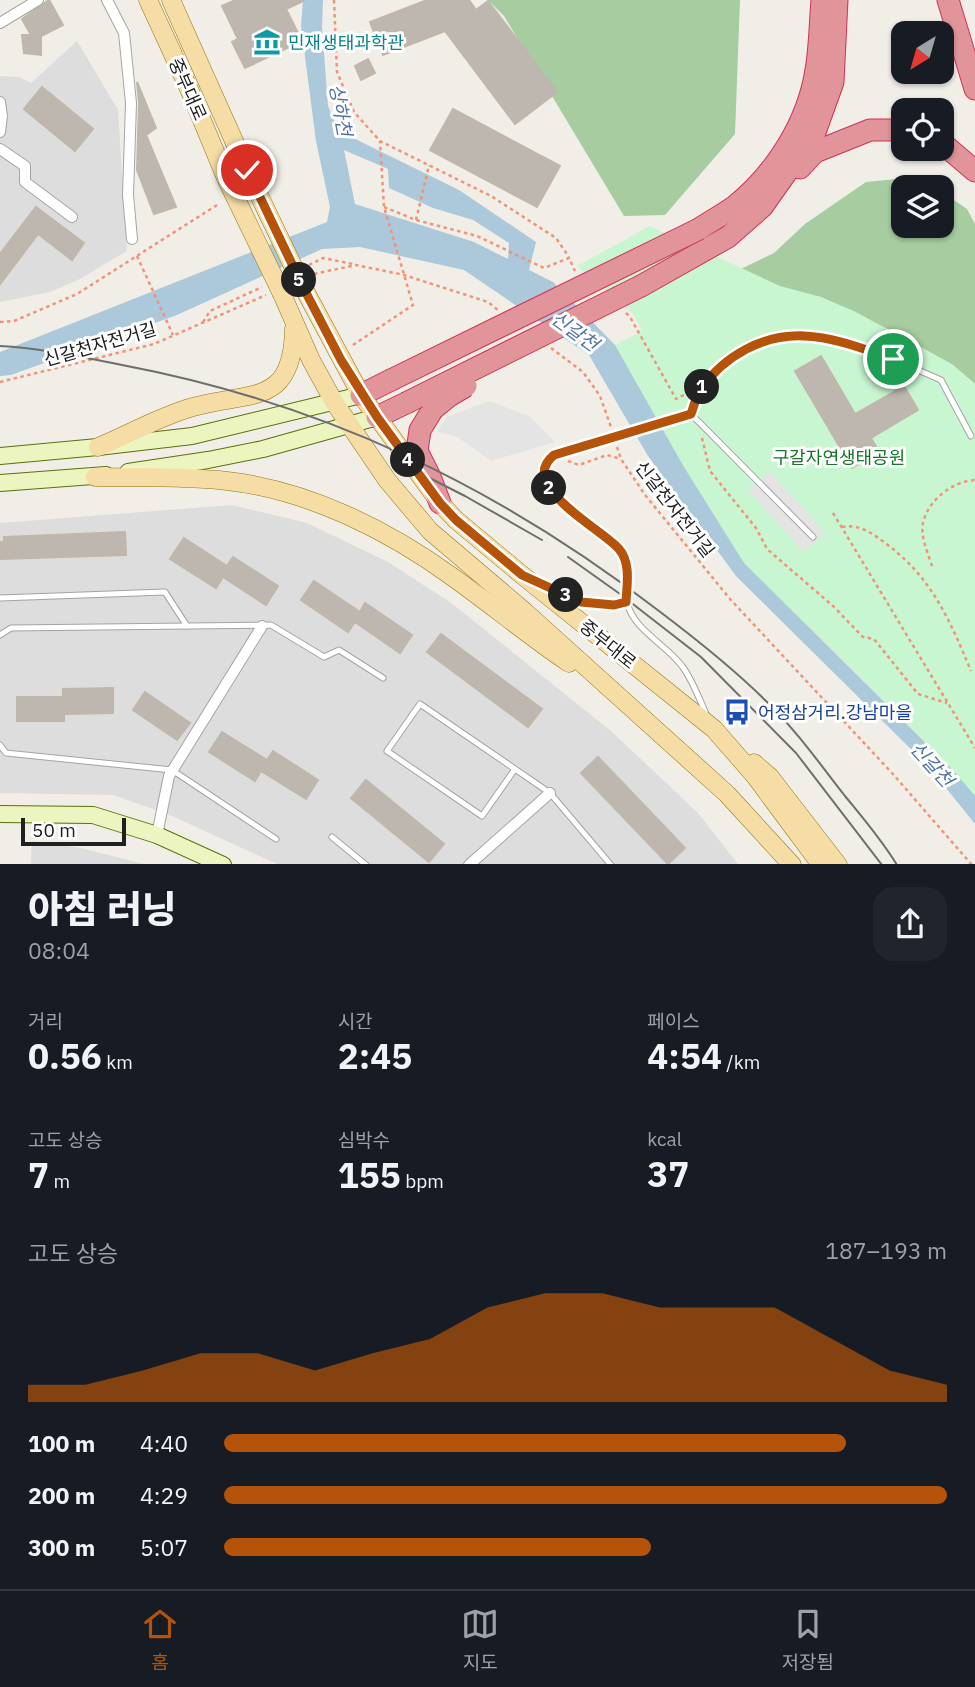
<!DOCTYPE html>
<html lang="ko">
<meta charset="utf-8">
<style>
body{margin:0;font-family:"IBM Plex Sans","Noto Sans KR",sans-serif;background:#20242c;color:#f1f3f6;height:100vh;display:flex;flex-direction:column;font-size:26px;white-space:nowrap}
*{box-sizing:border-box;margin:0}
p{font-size:23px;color:#9ea1a6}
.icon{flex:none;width:38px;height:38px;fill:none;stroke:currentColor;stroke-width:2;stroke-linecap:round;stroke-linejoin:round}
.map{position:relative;height:864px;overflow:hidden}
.sheet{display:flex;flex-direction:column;background:#171b24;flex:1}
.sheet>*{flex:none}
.needle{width:46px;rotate:217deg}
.fabs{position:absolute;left:891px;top:21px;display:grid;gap:14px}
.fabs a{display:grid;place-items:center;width:63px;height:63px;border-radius:14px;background:#171b24;box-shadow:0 2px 5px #0004;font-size:35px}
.scale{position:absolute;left:21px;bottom:18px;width:105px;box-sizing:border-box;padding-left:7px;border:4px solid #202020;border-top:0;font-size:19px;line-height:24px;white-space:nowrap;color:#202020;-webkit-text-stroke:5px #fff;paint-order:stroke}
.pin{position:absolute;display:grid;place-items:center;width:60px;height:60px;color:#fff;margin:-30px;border:4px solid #fff;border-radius:50%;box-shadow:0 2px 7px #0007}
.km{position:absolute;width:35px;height:35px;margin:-18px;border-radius:50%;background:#222;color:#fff;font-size:19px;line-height:35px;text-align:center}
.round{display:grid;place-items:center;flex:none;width:74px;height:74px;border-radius:21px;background:#20242c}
.overview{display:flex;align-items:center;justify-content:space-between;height:119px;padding:0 28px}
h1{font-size:38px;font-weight:800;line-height:52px}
.metrics{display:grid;grid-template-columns:repeat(3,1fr);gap:10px;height:119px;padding:7px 28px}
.metrics div{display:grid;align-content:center}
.metrics b{font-size:35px;font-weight:800}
.metrics small{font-size:19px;font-weight:400}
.metrics p{font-size:19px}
.chart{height:196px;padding:14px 28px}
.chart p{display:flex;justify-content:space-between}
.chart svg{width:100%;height:126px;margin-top:7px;fill:#b45309;opacity:.7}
ul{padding:0 28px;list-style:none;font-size:23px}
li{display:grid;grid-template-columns:112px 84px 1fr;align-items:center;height:52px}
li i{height:18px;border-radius:9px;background:#b45309}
.tabs{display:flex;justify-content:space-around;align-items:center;height:98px;border-top:2px solid #363941;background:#171b24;font-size:19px;color:#9ea1a6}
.tabs a{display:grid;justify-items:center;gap:4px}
.tabs .on{color:#b45309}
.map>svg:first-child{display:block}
.residential{fill:#dedddd}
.forest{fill:#a6cc9f}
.park{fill:#c8f6d1}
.parking{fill:#e4e4e4}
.water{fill:#abc9da;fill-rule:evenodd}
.building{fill:#bdb7b0;stroke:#c0b7aa;stroke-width:2}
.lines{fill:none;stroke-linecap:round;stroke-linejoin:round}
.lane-casing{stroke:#a4a4a4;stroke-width:7}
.street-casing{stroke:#a4a4a4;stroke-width:12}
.secondary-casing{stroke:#5a710d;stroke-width:18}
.primary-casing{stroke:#91750b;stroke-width:19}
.highway-casing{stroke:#cf3355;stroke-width:23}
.path{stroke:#f09377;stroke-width:2.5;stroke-dasharray:3.5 3.5;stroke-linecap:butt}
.lane{stroke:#fff;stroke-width:5}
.street{stroke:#fff;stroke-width:10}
.secondary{stroke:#ecf5bf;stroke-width:16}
.primary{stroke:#f6dda6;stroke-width:18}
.highway{stroke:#e19499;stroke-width:21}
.tram{stroke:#6e6e6e;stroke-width:2}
.lane-bridge-casing{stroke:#a4a4a4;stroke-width:7;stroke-linecap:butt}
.primary-bridge-casing{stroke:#91750b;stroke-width:19;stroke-linecap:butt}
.highway-bridge-casing{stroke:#cf3355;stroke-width:23;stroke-linecap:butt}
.lane-bridge{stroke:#fff;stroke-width:5}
.primary-bridge{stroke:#f6dda6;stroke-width:18}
.highway-bridge{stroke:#e19499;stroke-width:21}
.route-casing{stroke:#fff;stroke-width:14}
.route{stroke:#b45309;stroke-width:9}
.labels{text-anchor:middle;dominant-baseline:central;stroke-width:6;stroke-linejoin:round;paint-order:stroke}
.culture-label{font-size:18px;fill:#0d838f;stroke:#fff;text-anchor:start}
.street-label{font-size:18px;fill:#202020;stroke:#fff}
.park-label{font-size:18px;fill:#147828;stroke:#fff}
.transit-label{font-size:18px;fill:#164399;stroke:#fff;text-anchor:start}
.water-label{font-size:19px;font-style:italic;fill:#5273a9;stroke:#fff}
</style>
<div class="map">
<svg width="975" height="865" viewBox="0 0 975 865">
<rect width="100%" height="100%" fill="#f0eee7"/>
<g class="residential">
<path d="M 77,41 L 118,110 L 127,251 L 78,280 L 50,292 L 0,302 L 0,76 L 19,77 L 31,83 Z"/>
<path d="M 232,505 L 307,523 L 388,562 L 450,602 L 611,731 L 697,812 L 738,864 L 277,864 L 170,815 L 113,795 L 0,793 L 0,523 Z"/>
<path d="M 32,841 L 81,848 L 144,864 L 31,864 Z"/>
</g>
<g class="forest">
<path d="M 488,0 L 740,0 L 735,134 L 665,215 L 624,216 L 504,16 Z"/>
<path d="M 907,178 L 929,187 L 903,187 L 903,226 L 942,226 L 942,192 L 967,209 L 975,224 L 975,384 L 953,365 L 894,332 L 821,297 L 726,283 L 741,269 L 774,253 L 805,224 L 866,182 Z"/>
</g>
<path class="park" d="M 650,226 L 780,286 L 821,297 L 856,312 L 953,365 L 975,384 L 975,796 L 939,755 L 744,563 L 684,467 L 615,345 L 642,331 L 633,314 L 577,266 Z"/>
<g class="parking">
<path d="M 489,401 L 529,416 L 555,442 L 491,461 L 456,436 L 437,432 L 446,417 Z"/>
<path d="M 770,471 L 825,533 L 803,552 L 748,490 Z"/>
</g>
<path class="water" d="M 303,0 L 323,0 L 322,27 L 328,106 L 339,131 L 459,190 L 536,242 L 529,270 L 553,282 L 615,345 L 684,467 L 744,563 L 953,770 L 975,796 L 975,824 L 930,768 L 736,576 L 648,456 L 589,355 L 464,270 L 360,247 L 322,249 L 177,315 L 11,375 L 0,376 L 0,352 L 327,222 L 330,207 L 316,141 L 301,26 ZM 344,150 L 388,169 L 389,188 L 433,208 L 473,220 L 509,243 L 508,259 L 474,242 L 355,204 Z"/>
<g class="building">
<path d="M 49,0 L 63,25 L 41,36 L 41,55 L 24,53 L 22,35 L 31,35 L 22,19 Z"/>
<path d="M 235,0 L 305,0 L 286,9 L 302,41 L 245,68 L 232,42 L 238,39 L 222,6 Z"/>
<path d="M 427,0 L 469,0 L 476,10 L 488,1 L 557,92 L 515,124 L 445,31 L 383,55 L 370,22 Z"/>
<path d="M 368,59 L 375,73 L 361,80 L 355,66 Z"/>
<path d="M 137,82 L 156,128 L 146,135 L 176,207 L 154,214 L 137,170 L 139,103 Z"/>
<path d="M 42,87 L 93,129 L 75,151 L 24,109 Z"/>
<path d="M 453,109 L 560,166 L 537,207 L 430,150 Z"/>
<path d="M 36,207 L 84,243 L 72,260 L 38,234 L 0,284 L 0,254 Z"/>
<path d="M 821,356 L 855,414 L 904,386 L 918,410 L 871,438 L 879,452 L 852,468 L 795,371 Z"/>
<path d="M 125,532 L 126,555 L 0,559 L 0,542 L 4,542 L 4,537 Z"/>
<path d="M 184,538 L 227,566 L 233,557 L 278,586 L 266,605 L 223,577 L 216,588 L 170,559 Z"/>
<path d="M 314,581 L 360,612 L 365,603 L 412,635 L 400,653 L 355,622 L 348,632 L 301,600 Z"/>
<path d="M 441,634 L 542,709 L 528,727 L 427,652 Z"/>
<path d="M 113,688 L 113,713 L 64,714 L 64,721 L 17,721 L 17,697 L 63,697 L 63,689 Z"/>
<path d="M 145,692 L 190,723 L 177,740 L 133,710 Z"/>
<path d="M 222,732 L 267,760 L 273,751 L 318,780 L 306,799 L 261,771 L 255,781 L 209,752 Z"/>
<path d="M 598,757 L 685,848 L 668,864 L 581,773 Z"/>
<path d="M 366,780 L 444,844 L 429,862 L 351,798 Z"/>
</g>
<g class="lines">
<g class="lane-casing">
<g id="lane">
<path d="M 554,455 C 515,487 603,528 620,550 C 632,567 623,584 627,602 C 633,630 666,644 682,666 C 692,679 699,698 706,714"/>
<path d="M 813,537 L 691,414 L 700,390 L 725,363 L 749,347 L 777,339 L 803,336 L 849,344 L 893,359 L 941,380 L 971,436"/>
<path d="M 549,588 C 575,599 598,609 627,602"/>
<path d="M 0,598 L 165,592 L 187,626"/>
<path d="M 0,635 L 11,628 L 271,625 L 324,657 L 339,650 L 383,678"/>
<path d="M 0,745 L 6,753 L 172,770 L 276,839"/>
<path d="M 515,769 L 482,816 L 387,751 L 420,704 L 550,793 L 611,865"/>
<path d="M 332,837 L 366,865"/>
</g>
</g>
<g class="street-casing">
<g id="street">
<path d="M 107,0 L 124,33 L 131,103 L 128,195 L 132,239"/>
<path d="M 0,23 L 38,0"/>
<path d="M 0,102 L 2,116 L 0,132"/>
<path d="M 0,149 L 25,166 L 25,182 L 72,217"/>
<path d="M 157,835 L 169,776 L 262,626"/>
<path d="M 469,865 L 550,793"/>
</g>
</g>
<g class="secondary-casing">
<g id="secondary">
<path d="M 0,456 L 98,447 L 192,436 L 361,395"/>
<path d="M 128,472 L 208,460 L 263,449 L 377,417"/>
<path d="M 0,483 L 106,475"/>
<path d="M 0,814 L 93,815 L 157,835 L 223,865"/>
</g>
</g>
<g class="primary-casing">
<g id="primary">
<path d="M 148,0 L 189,89 L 226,178"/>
<path d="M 171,0 L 247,170"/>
<path d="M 303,287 L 361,395 L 440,503 L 456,520 L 522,575 L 714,729 L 755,776 L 821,865"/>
<path d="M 282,294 L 311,360 L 334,402 L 387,480 L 430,531 L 524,611 L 727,794 L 792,865"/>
<path d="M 98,447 C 127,435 163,415 193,407 C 250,391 293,407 294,328"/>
<path d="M 95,477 C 138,478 184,476 227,481 C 308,490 388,530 454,578 C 493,606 529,636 569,663"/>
<path d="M 754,763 L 770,777 L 838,865"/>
</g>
</g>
<g class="highway-casing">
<g id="highway">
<path d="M 948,0 L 975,89"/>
<path d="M 942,143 L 975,171"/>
<path d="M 800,168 L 815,152 L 870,130 L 903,130"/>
<path d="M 699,229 C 711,221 724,214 735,206 C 776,173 808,122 816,70 C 820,47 820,23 822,0"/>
<path d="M 641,286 L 728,237 L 762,207 L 815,132 L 833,82 L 837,0"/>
<path d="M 361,395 L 391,380"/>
<path d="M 433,409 L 420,430 L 417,451 L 430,477 L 440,503"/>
<path d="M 377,417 L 406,403"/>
</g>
</g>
<g class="path">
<path d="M 334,0 L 337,72 L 354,112 L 380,141 L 491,196 L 556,238 L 569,257"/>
<path d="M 384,207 L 416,220 L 477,236 L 544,268 L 569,258 L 575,271"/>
<path d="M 416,220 L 429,165"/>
<path d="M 137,256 L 173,335"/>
<path d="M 309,265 L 323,258 L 353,264"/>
<path d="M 314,274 L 356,265 L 404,275 L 488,302 L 498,310"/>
<path d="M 626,313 L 630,317 L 676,399 L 689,392"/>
<path d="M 0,322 L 14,321 L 77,294 L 217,205"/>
<path d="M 203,322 L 210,311 L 262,287"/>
<path d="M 353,345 L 413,305 L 384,207 L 380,141"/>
<path d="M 551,348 L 583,372 L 600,396 L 611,427"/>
<path d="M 0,382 L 154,344 L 266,295"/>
<path d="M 702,438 L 710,471 L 756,528 L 767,549 L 833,606 L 863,637 L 874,639 L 918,694 L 947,703"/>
<path d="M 617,447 L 621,459 L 645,495 L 730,599 L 892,773 L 972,865"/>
<path d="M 568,461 L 579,465 L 607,455 L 621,459"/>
<path d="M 833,513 L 975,748"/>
<path d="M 842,527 C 857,524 869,531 881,540 C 930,574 949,618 971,671"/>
<path d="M 932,566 C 928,553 920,536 923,523 C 928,500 953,481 975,480"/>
</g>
<use href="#lane" class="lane"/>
<use href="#street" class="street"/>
<use href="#secondary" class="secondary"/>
<use href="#primary" class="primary"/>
<use href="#highway" class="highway"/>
<g class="tram">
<path d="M 0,346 C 41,348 81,357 122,365 C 323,403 497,486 659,611 C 696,639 733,668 766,701 C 795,729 820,764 845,796 C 863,818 882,840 897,865"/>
<path d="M 394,460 L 465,496 L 542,540"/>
<path d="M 568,557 L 620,594 L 701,657 L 796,753 L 882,865"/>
</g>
<g class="lane-bridge-casing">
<path id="lane-bridge" d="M 554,455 L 691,414"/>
</g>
<g class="primary-bridge-casing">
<g id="primary-bridge">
<path d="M 247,170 L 303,287"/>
<path d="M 226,178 L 282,294"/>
</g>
</g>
<g class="highway-bridge-casing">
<g id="highway-bridge">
<path d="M 391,380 L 699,229"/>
<path d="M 406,403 L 641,286"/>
<path d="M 433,409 L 449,396 L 466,386"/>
</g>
</g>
<use href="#lane-bridge" class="lane-bridge"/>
<use href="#primary-bridge" class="primary-bridge"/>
<use href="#highway-bridge" class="highway-bridge"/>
</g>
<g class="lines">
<g class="route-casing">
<path id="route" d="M 247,170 L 303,287 L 341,360 L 377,417 L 440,503 L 456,520 L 522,575 L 581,602 L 614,605 L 626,602 C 627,584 631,563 619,549 C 601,528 516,486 554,455 L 691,414 C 694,406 696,396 701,389 C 724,356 763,334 804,336 C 834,337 864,349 893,359"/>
</g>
<use href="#route" class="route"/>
</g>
<defs>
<g id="museum-bare" transform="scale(2.1)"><path d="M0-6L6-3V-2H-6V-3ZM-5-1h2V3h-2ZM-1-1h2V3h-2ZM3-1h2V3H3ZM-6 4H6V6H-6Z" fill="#0f9aa8" stroke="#fff" stroke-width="2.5" paint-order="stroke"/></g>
<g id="bus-bare" transform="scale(2.1)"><path d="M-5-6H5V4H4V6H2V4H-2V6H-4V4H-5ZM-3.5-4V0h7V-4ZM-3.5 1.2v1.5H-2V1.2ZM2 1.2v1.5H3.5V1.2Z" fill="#1a4fb4" stroke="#fff" stroke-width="2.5" paint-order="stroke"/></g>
</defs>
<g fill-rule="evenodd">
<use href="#museum-bare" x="267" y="42"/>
<use href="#bus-bare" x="737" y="712"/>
</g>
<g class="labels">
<g class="culture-label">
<text x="288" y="42">민재생태과학관</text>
</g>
<g class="street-label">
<text transform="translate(188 89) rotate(66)">중부대로</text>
<text transform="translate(100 344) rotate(-16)">신갈천자전거길</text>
<text transform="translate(675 509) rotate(52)">신갈천자전거길</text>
<text transform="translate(608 644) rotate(39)">중부대로</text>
</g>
<g class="park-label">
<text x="839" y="457">구갈자연생태공원</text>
</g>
<g class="transit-label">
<text x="758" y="712">어정삼거리.강남마을</text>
</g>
<g class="water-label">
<text transform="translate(341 110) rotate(80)">상하천</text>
<text transform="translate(575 331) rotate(36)">신갈천</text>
<text transform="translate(932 764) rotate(48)">신갈천</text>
</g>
</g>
</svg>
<div class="fabs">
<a><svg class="needle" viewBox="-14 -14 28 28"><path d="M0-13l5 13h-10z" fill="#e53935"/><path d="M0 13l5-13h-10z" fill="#9ea1a6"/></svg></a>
<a><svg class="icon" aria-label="locate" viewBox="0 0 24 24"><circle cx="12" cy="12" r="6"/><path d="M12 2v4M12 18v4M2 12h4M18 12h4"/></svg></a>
<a><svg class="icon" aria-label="layers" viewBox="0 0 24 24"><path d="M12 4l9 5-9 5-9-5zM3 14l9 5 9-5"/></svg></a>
</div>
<div class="scale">50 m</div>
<div class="pin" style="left:893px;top:359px;background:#1e9e55"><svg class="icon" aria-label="arrive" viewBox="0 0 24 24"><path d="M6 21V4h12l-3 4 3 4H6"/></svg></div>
<div class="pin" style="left:247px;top:170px;background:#d93025"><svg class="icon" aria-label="check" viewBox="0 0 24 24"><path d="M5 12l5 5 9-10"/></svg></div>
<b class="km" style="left:702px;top:387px">1</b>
<b class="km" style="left:549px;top:488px">2</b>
<b class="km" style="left:566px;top:595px">3</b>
<b class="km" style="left:408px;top:460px">4</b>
<b class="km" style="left:299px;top:280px">5</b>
</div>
<section class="sheet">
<div class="overview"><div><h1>아침 러닝</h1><p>08:04</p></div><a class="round"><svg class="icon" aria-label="share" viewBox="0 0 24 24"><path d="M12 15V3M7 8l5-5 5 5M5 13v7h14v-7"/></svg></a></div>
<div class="metrics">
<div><p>거리</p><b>0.56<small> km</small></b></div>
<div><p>시간</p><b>2:45</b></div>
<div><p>페이스</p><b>4:54<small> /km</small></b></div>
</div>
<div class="metrics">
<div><p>고도 상승</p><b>7<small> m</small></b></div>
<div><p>심박수</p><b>155<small> bpm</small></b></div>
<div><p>kcal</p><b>37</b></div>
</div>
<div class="chart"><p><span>고도 상승</span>187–193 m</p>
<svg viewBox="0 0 160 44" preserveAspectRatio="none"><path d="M0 44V38L10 38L20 33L30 27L40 27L50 33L60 27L70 22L80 11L90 6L100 6L110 11L120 11L130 11L140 22L150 33L160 38V44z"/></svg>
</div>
<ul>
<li><b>100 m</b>4:40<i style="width:86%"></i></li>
<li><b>200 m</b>4:29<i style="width:100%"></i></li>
<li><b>300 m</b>5:07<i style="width:59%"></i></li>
</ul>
</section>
<nav class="tabs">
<a class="on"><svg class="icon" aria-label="home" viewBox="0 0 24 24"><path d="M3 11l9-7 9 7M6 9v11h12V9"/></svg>홈</a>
<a><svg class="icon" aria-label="map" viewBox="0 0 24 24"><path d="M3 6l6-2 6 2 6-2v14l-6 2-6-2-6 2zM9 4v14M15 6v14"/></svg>지도</a>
<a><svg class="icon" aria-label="saved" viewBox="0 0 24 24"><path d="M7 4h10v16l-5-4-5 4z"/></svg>저장됨</a>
</nav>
